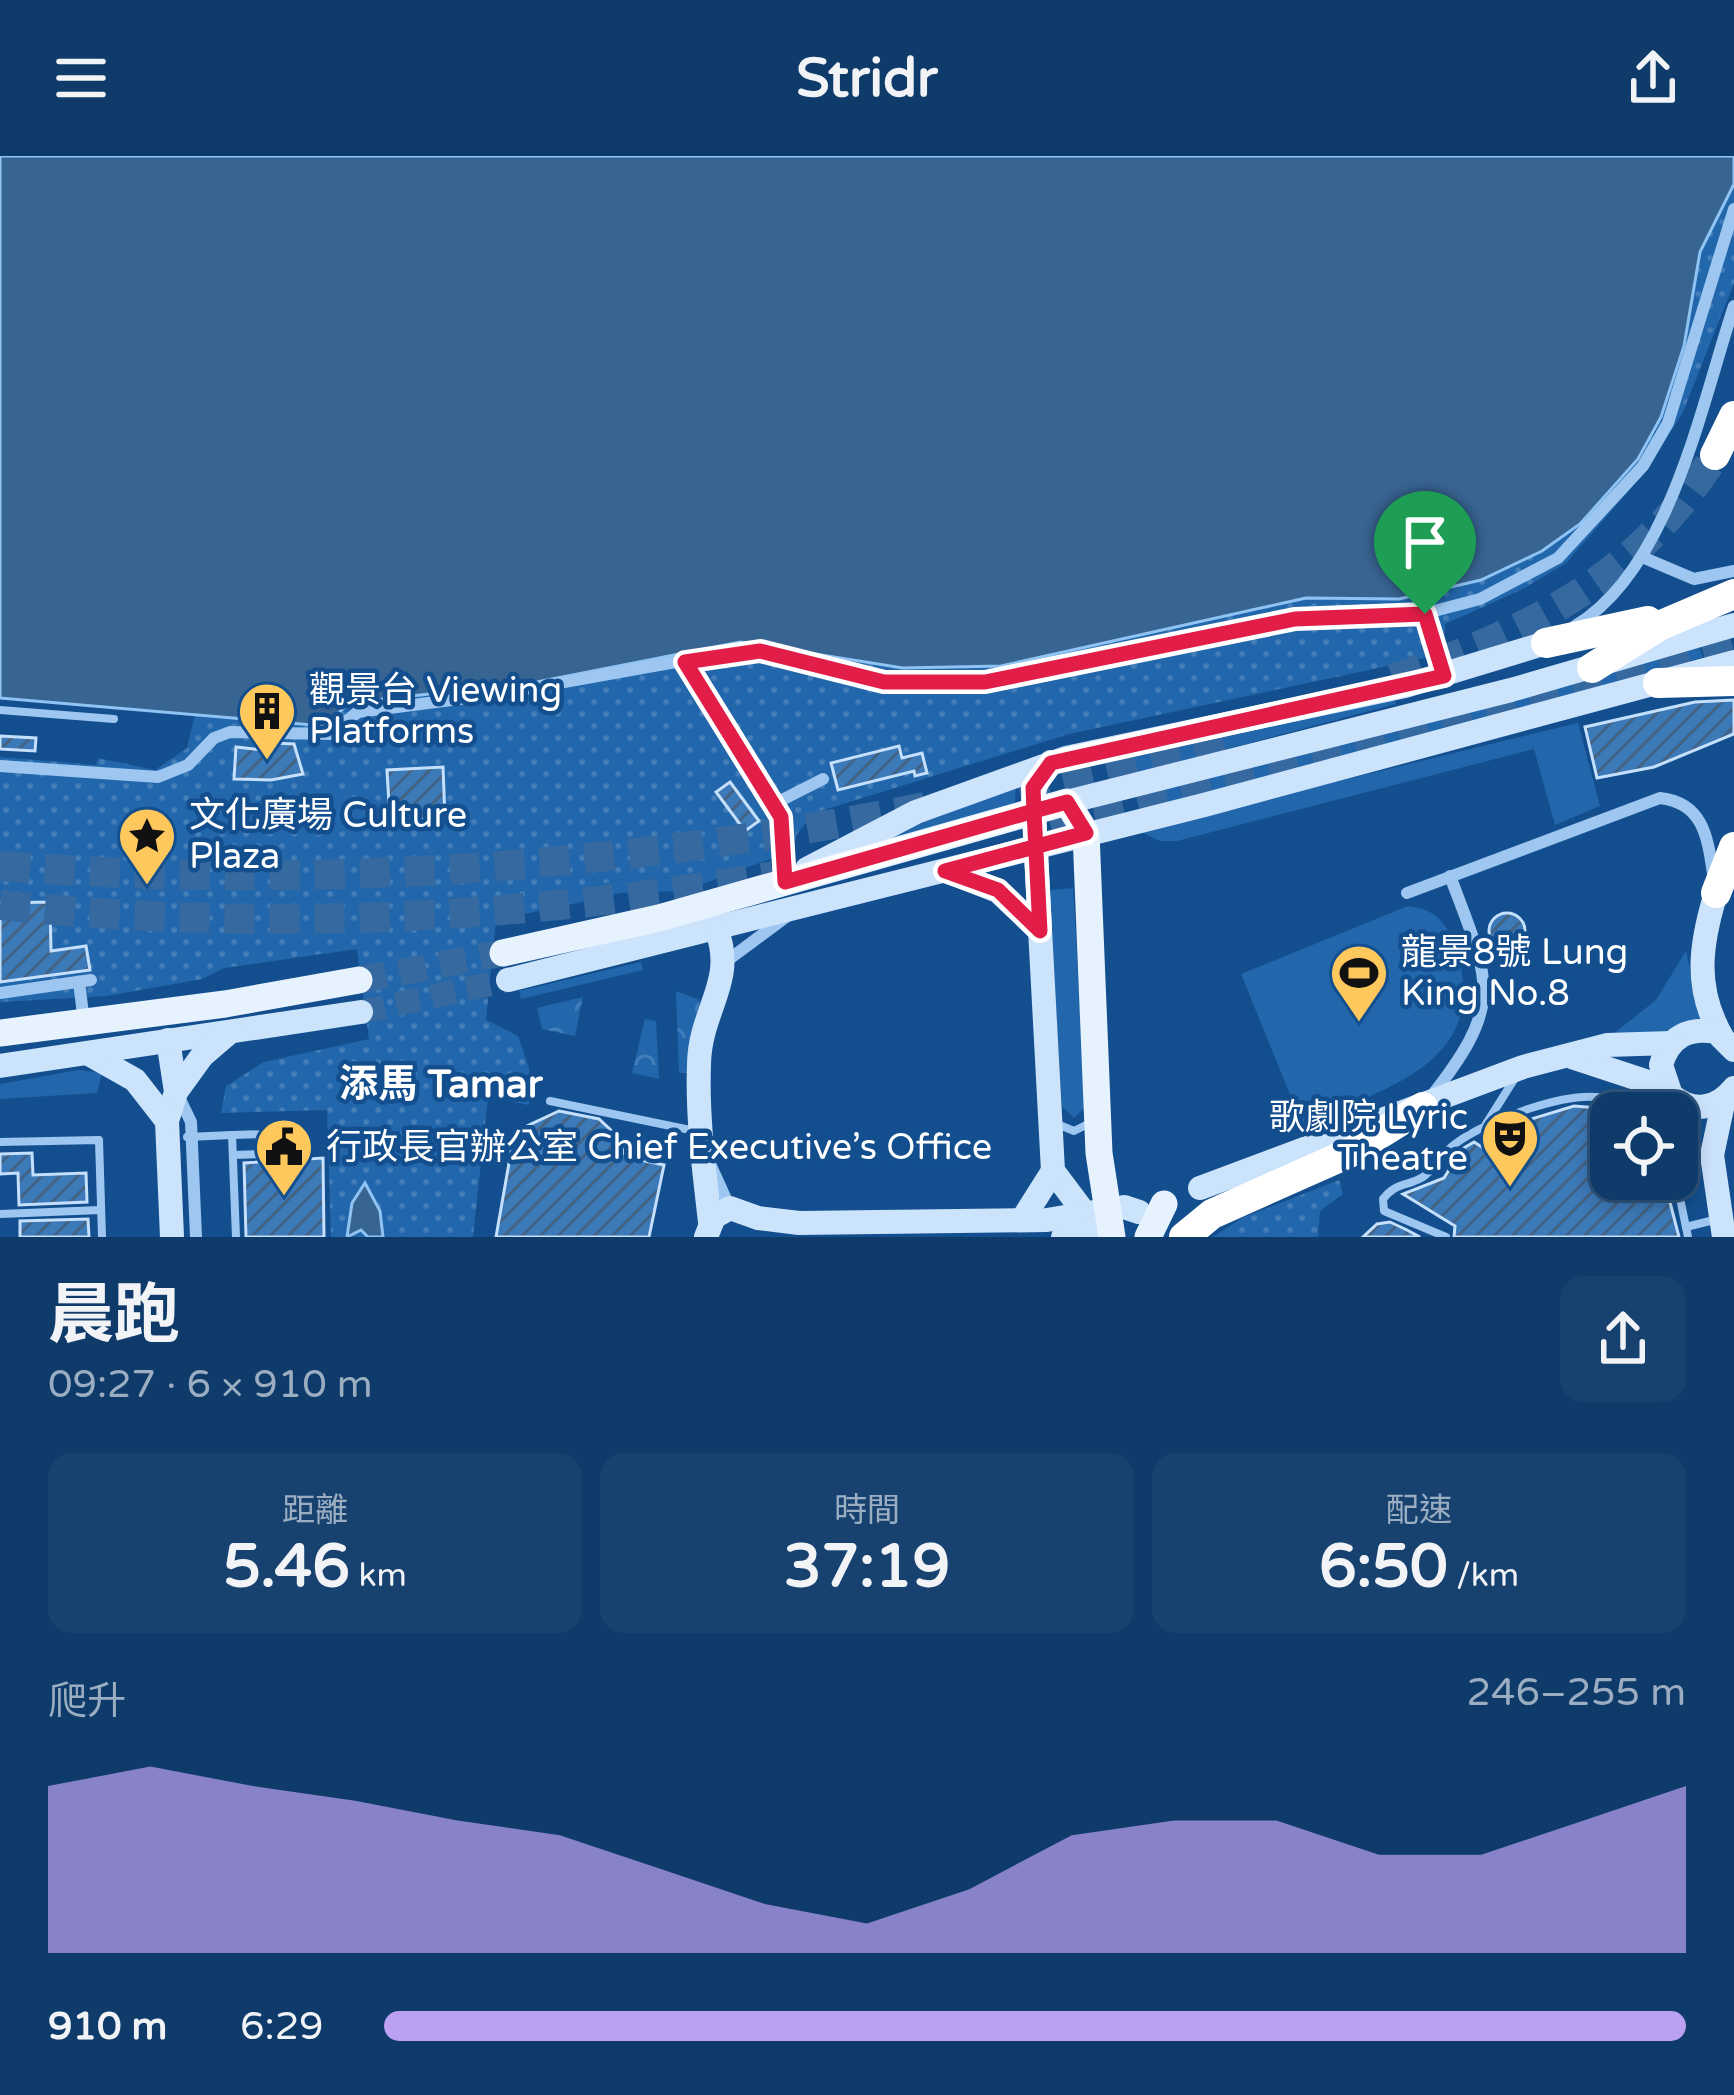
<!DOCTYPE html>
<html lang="zh-TW">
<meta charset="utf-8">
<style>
body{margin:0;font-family:"Varela Round","Noto Sans TC",sans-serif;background:#174270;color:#f1f3f6;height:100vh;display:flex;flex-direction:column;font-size:45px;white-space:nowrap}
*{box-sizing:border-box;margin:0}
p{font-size:39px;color:#9badc1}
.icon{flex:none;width:66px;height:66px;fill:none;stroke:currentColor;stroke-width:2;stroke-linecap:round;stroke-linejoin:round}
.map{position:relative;height:1081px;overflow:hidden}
.drawer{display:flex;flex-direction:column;background:#0e3b6a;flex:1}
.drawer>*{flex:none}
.fabs{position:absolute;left:1590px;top:936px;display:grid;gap:24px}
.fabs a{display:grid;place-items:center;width:108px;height:108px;border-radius:24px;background:#0e3b6a;box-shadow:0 6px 18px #0003,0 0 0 3px #2e557e;font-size:60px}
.pin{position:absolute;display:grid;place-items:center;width:102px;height:102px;color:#fff;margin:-123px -51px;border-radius:50% 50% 50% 0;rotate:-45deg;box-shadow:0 0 12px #0007}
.pin .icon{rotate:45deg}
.round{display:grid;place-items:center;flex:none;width:126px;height:126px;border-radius:24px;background:#174270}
.head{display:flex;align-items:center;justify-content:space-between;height:204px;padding:0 48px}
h1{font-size:66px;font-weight:700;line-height:90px}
.figures{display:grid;grid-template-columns:repeat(3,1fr);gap:18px;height:204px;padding:12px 48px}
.figures div{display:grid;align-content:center;border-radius:24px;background:#174270;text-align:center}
.figures b{font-size:60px;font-weight:700}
.figures small{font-size:33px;font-weight:400}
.figures p{font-size:33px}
.chart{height:336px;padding:24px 48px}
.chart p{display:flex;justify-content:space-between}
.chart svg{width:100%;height:216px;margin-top:12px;fill:#bca0f2;opacity:.7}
ul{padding:0 48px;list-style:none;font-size:39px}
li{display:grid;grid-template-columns:192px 144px 1fr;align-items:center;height:90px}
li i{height:30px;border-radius:15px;background:#bca0f2}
header{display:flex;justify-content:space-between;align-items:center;height:156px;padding:0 48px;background:#0e3b6a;font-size:54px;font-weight:700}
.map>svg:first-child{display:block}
.grass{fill:#2267ab}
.forest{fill:url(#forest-crowns)}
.park{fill:url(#park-dots)}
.water{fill:#386492;stroke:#8fc3f4;stroke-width:3}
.building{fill:url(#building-hatch);stroke:#c4e0fc;stroke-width:3}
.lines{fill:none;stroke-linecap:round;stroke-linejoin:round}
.secondary-tunnel{stroke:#36699f;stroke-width:24;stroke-dasharray:24 12;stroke-linecap:butt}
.primary-tunnel{stroke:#36699f;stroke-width:27;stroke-dasharray:27 14;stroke-linecap:butt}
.highway-tunnel{stroke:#36699f;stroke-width:30;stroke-dasharray:30 15;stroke-linecap:butt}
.lane{stroke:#9dc7f1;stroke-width:8}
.street{stroke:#9dc7f1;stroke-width:12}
.secondary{stroke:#cce3fc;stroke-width:24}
.primary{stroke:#e7f2ff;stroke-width:27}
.highway{stroke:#fff;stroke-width:30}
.route-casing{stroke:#fff;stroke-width:24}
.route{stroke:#e11d48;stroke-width:15}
.labels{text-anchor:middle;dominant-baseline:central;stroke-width:9;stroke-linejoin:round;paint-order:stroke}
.poi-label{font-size:36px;fill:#fff;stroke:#134f8e;text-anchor:start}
.neighbourhood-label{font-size:39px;font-weight:bold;fill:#fff;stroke:#134f8e}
</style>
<header><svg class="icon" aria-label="menu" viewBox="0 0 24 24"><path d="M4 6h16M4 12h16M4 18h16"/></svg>Stridr<svg class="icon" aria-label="share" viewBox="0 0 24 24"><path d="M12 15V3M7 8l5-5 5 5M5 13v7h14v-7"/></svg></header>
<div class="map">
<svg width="1734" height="1081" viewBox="0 0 1734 1081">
<defs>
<pattern id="forest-crowns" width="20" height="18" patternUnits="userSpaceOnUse" patternTransform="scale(3)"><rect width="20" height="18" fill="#2267ab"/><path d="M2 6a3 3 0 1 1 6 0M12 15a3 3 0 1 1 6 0" fill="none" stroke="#437eb8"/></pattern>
<pattern id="park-dots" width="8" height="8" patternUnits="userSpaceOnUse" patternTransform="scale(3)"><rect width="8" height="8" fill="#2267ab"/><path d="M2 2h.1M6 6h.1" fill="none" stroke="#437eb8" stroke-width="1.8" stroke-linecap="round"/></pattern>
<pattern id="building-hatch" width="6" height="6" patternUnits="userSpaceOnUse" patternTransform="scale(3)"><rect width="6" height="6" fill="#3c79b8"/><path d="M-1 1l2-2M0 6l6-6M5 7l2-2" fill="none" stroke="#446282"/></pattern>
</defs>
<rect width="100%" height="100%" fill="#134f8e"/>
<g class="grass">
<path d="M 1698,488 L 1703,501 L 1443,578 L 1160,649 L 1156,628 Z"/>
<path d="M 1394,541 L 1396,548 L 1126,620 L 1120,597 Z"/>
<path d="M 1578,567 L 1600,650 L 1555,669 L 1534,593 L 1177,685 L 1160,685 L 1137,674 Z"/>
<path d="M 1016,626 L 1015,647 L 885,688 L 881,680 Z"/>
<path d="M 773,687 L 773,702 L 684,735 L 620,737 L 568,749 L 565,736 L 618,724 L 682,721 Z"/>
<path d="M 1073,732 L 1086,950 L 1074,962 L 1062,951 L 1049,734 Z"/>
<path d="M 1408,750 C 1439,754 1447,768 1457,797 C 1492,908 1379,935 1302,968 L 1241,818 Z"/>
<path d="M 1686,795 L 1701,864 L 1667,875 L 1612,879 L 1656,844 Z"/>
<path d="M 641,806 L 643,814 L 521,843 L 519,835 Z"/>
<path d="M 79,914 L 102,917 L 97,937 L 0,943 L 0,928 Z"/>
</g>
<g class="forest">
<path d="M 676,835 L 700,844 L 689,917 L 679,917 Z"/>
<path d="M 583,841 L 575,880 L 542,873 L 537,852 Z"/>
<path d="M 645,863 L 656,865 L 659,923 L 632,917 Z"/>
</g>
<g class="park">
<path d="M 1734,28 L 1734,127 L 1683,256 L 1646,315 L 1566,407 L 1521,434 L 1445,468 L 1444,498 L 1069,578 L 814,657 L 797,678 L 793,694 L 773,702 L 772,688 L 682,721 L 618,724 L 566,736 L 568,749 L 496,764 L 486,864 L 518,880 L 529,912 L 529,949 L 488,941 L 473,1081 L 331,1081 L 327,954 L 221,957 L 226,930 L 264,906 L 369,883 L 357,793 L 224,812 L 202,823 L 107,840 L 0,846 L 0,601 L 96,609 L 98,602 L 155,614 L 187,592 L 195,559 L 325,570 L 349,547 L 648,505 L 740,486 L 903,512 L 1001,510 L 1306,442 L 1399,443 L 1481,424 L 1542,395 L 1661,261 L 1684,190 L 1700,96 Z"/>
<path d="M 1339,1024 L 1343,1038 L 1320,1055 L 1318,1081 L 1213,1081 L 1242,1062 Z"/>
</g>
<g class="water">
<path d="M 0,0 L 1734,0 L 1734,28 L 1700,96 L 1684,190 L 1661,261 L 1638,303 L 1580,368 L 1542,395 L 1481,424 L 1399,443 L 1306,442 L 1001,510 L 903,512 L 740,486 L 537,526 L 349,547 L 325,570 L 0,542 Z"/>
<path d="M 365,1027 L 380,1055 L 383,1081 L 368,1081 L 361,1074 L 347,1081 L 352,1047 Z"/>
</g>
<g class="building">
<path d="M 1734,544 L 1734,578 L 1654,611 L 1597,622 L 1585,571 L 1695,546 Z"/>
<path d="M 0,580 L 36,582 L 35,595 L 0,593 Z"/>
<path d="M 273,587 L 294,588 L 303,618 L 271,624 L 234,623 L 236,591 L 273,595 Z"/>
<path d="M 899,590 L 902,602 L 922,597 L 927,617 L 915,620 L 914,615 L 838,634 L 831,607 Z"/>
<path d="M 443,611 L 445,662 L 390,665 L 387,614 Z"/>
<path d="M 730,626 L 759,665 L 745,675 L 716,636 Z"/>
<path d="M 50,746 L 51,795 L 86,790 L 90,814 L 0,826 L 0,747 Z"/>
<circle cx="1507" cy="775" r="18"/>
<path d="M 1574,950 L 1611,953 L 1611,1023 L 1664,1023 L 1679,1081 L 1454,1081 L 1455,1070 L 1403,1038 L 1444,1022 L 1462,993 L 1474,986 L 1490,996 L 1502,972 Z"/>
<path d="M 559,955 L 599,963 L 616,979 L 626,1001 L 664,1009 L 649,1081 L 496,1081 L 512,990 L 527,970 Z"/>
<path d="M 32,997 L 33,1019 L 86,1017 L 87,1046 L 19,1049 L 18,1017 L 0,1018 L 0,998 Z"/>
<path d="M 323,1002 L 324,1081 L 246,1081 L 244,1007 Z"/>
<path d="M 88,1063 L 89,1081 L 20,1081 L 20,1065 Z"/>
<path d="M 1390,1066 L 1407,1074 L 1420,1081 L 1363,1081 L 1377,1068 Z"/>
</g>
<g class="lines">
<path class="secondary-tunnel" d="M 361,856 L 508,824"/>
<path class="primary-tunnel" d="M 359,824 L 503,797"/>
<g class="highway-tunnel">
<path d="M 1393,523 C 1528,475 1637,424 1715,299"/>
<path d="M 1018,630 L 1222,580"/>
<path d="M 1049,663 L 1518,547 L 1734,484"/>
<path d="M 0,710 C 316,733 614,713 925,651"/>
<path d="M 0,749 C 255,775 520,764 773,720"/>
</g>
<g class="lane">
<path d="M 0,554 L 114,563"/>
<path d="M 550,945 L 695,975"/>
<path d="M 1057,968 L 1074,975 L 1092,966"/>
<path d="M 1486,968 L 1515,922"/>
<path d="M 232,979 L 305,977 L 306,997 L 233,999"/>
<path d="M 187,981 L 232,979 L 236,1081"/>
<path d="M 0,986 L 99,984 L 102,1081"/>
<path d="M 1676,1023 L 1688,1081"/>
<path d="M 0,1058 L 101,1054"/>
<path d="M 1686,1071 L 1714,1064"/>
<path d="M 1446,1081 L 1384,1055 L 1383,1043 C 1396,1026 1406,1031 1423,1021 C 1433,1015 1443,996 1455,988 C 1486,965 1570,932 1608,943 C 1616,945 1625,953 1633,957"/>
</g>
<g class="street">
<path d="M 1642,401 L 1694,423 L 1734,415"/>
<path d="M 1425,457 L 1444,519"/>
<path d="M 1575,470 C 1670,413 1701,249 1734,150"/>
<path d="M 685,506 L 781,660 L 785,726"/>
<path d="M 0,610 L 158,621 L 188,609 L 214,582 L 230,576 L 330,578 L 358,556 L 498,538 L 737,495 L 761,495 L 884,526 L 985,526 L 1295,463 L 1415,460 L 1480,443 L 1558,402 L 1643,310 L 1668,267 L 1734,53"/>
<path d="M 774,648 L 823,623"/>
<path d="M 1407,737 L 1660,642 C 1706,647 1708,686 1714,724"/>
<path d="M 728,804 L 786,761"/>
<path d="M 79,826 L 84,866"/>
<path d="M 0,837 L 91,824"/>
<path d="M 179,941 L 191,966 L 196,1081"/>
<path d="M 1430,942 C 1505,847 1491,828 1450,720"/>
<path d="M 711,1010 L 730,1052"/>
</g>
<g class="secondary">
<path d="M 1051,606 L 1037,624 L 1033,643 L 1053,1015 L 1098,1075"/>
<path d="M 1067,646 L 1511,534 L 1734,469"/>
<path d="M 807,713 L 916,656 L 1066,602 L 1405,530 L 1546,487"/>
<path d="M 947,715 L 998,735 L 1040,775"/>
<path d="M 1716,737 C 1700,789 1694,832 1722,881"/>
<path d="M 508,824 L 1204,649 L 1734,506"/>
<path d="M 168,884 L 176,936 L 167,965 L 172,1081"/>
<path d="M 1734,894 L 1716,876 C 1688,871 1669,881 1661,909 L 1671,939 C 1693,957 1716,954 1734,932"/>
<path d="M 89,898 L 135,924 L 167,965"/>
<path d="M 1572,901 L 1666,932"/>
<path d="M 0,910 L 361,856"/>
<path d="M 176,936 L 202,900 L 230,876"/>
<path d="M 1200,1032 L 1523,911 L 1607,889 L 1671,887"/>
<path d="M 1022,1064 L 1053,1015"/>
<path d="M 710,1066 C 704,1013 697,961 699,908 C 700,854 736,826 717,775"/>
<path d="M 706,1081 L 714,1061 L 730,1052 L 758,1062 L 799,1067 L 1047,1064 L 1124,1051 L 1139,1056"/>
<path d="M 1063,1081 L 1112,1072"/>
<path d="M 1724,1081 L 1712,999 L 1724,943"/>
</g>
<g class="primary">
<path d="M 503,797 L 659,762 L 1067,646 L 1086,677 L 1099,997 L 1112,1081"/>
<path d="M 0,877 L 225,848 L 359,824"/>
<path d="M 1148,1081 L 1164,1048"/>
</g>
<g class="highway">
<path d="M 1715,299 L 1734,260"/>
<path d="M 1546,487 L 1648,465"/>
<path d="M 1592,512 L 1659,470 L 1734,438"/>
<path d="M 1658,527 L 1734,525"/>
<path d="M 1716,737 L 1734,691"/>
<path d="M 1184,1081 L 1212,1058 L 1349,997 L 1423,951"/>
</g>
</g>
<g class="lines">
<g class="route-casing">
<path id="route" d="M 1425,458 L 1295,463 L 985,526 L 884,526 L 760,495 L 685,506 L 781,661 L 785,726 L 1034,655 L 1040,775 L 998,734 L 945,715 L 1086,677 L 1067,646 L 1034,655 L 1033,632 L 1051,607 L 1444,520 L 1425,458"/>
</g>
<use href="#route" class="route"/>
</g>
<defs>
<g id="building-pin" transform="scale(3)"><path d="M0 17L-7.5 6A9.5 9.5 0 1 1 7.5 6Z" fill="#ffc85d" stroke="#134f8e"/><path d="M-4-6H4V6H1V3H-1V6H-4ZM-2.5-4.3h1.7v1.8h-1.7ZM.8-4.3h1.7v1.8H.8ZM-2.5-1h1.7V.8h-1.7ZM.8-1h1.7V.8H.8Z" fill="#111"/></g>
<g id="sight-pin" transform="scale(3)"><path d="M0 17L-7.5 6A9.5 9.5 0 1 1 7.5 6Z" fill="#ffc85d" stroke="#134f8e"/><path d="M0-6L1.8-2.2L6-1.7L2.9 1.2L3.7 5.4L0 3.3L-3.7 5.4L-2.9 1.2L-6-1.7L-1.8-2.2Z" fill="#111"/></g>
<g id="stadium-pin" transform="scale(3)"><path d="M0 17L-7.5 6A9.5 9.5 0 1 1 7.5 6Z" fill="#ffc85d" stroke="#134f8e"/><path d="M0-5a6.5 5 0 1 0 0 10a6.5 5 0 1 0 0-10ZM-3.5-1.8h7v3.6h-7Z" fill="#111"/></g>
<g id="theatre-pin" transform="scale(3)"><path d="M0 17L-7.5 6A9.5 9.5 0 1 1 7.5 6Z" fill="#ffc85d" stroke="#134f8e"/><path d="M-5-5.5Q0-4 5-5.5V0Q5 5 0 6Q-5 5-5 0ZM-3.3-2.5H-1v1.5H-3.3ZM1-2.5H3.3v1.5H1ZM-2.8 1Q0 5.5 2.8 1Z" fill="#111"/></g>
<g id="civic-pin" transform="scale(3)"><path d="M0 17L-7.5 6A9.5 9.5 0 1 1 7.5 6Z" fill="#ffc85d" stroke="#134f8e"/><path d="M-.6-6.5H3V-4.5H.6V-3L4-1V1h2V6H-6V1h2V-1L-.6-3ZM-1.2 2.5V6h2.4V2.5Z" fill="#111"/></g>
</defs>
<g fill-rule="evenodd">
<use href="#building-pin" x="267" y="555"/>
<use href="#sight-pin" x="147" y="680"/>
<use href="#stadium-pin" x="1359" y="817"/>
<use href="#theatre-pin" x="1510" y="982"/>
<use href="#civic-pin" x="284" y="991"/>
</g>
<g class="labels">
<g class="poi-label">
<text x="309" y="534">觀景台 Viewing<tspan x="309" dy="41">Platforms</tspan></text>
<text x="189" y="659">文化廣場 Culture<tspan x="189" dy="41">Plaza</tspan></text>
<text x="1401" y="796">龍景8號 Lung<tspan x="1401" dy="41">King No.8</tspan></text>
<text x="1468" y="961" text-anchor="end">歌劇院 Lyric<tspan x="1468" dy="41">Theatre</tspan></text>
<text x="326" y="991">行政長官辦公室 Chief Executive’s Office</text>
</g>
<g class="neighbourhood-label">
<text x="441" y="928">添馬 Tamar</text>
</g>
</g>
</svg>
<div class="fabs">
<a><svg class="icon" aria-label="locate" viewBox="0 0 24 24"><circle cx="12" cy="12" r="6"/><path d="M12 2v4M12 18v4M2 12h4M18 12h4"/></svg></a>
</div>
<div class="pin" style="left:1425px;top:458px;background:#1e9e55"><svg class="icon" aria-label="arrive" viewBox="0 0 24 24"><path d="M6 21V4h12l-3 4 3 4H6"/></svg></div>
</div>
<section class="drawer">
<div class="head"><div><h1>晨跑</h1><p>09:27 · 6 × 910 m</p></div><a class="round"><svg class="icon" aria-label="share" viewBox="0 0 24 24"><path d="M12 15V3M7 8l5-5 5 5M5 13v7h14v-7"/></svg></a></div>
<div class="figures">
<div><p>距離</p><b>5.46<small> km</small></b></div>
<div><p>時間</p><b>37:19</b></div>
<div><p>配速</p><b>6:50<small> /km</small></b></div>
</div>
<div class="chart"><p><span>爬升</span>246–255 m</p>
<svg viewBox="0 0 160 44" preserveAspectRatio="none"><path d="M0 44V10L10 6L20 10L30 13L40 17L50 20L60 27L70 34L80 38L90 31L100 20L110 17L120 17L130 24L140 24L150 17L160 10V44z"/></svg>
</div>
<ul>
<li><b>910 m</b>6:29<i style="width:100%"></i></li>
</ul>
</section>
